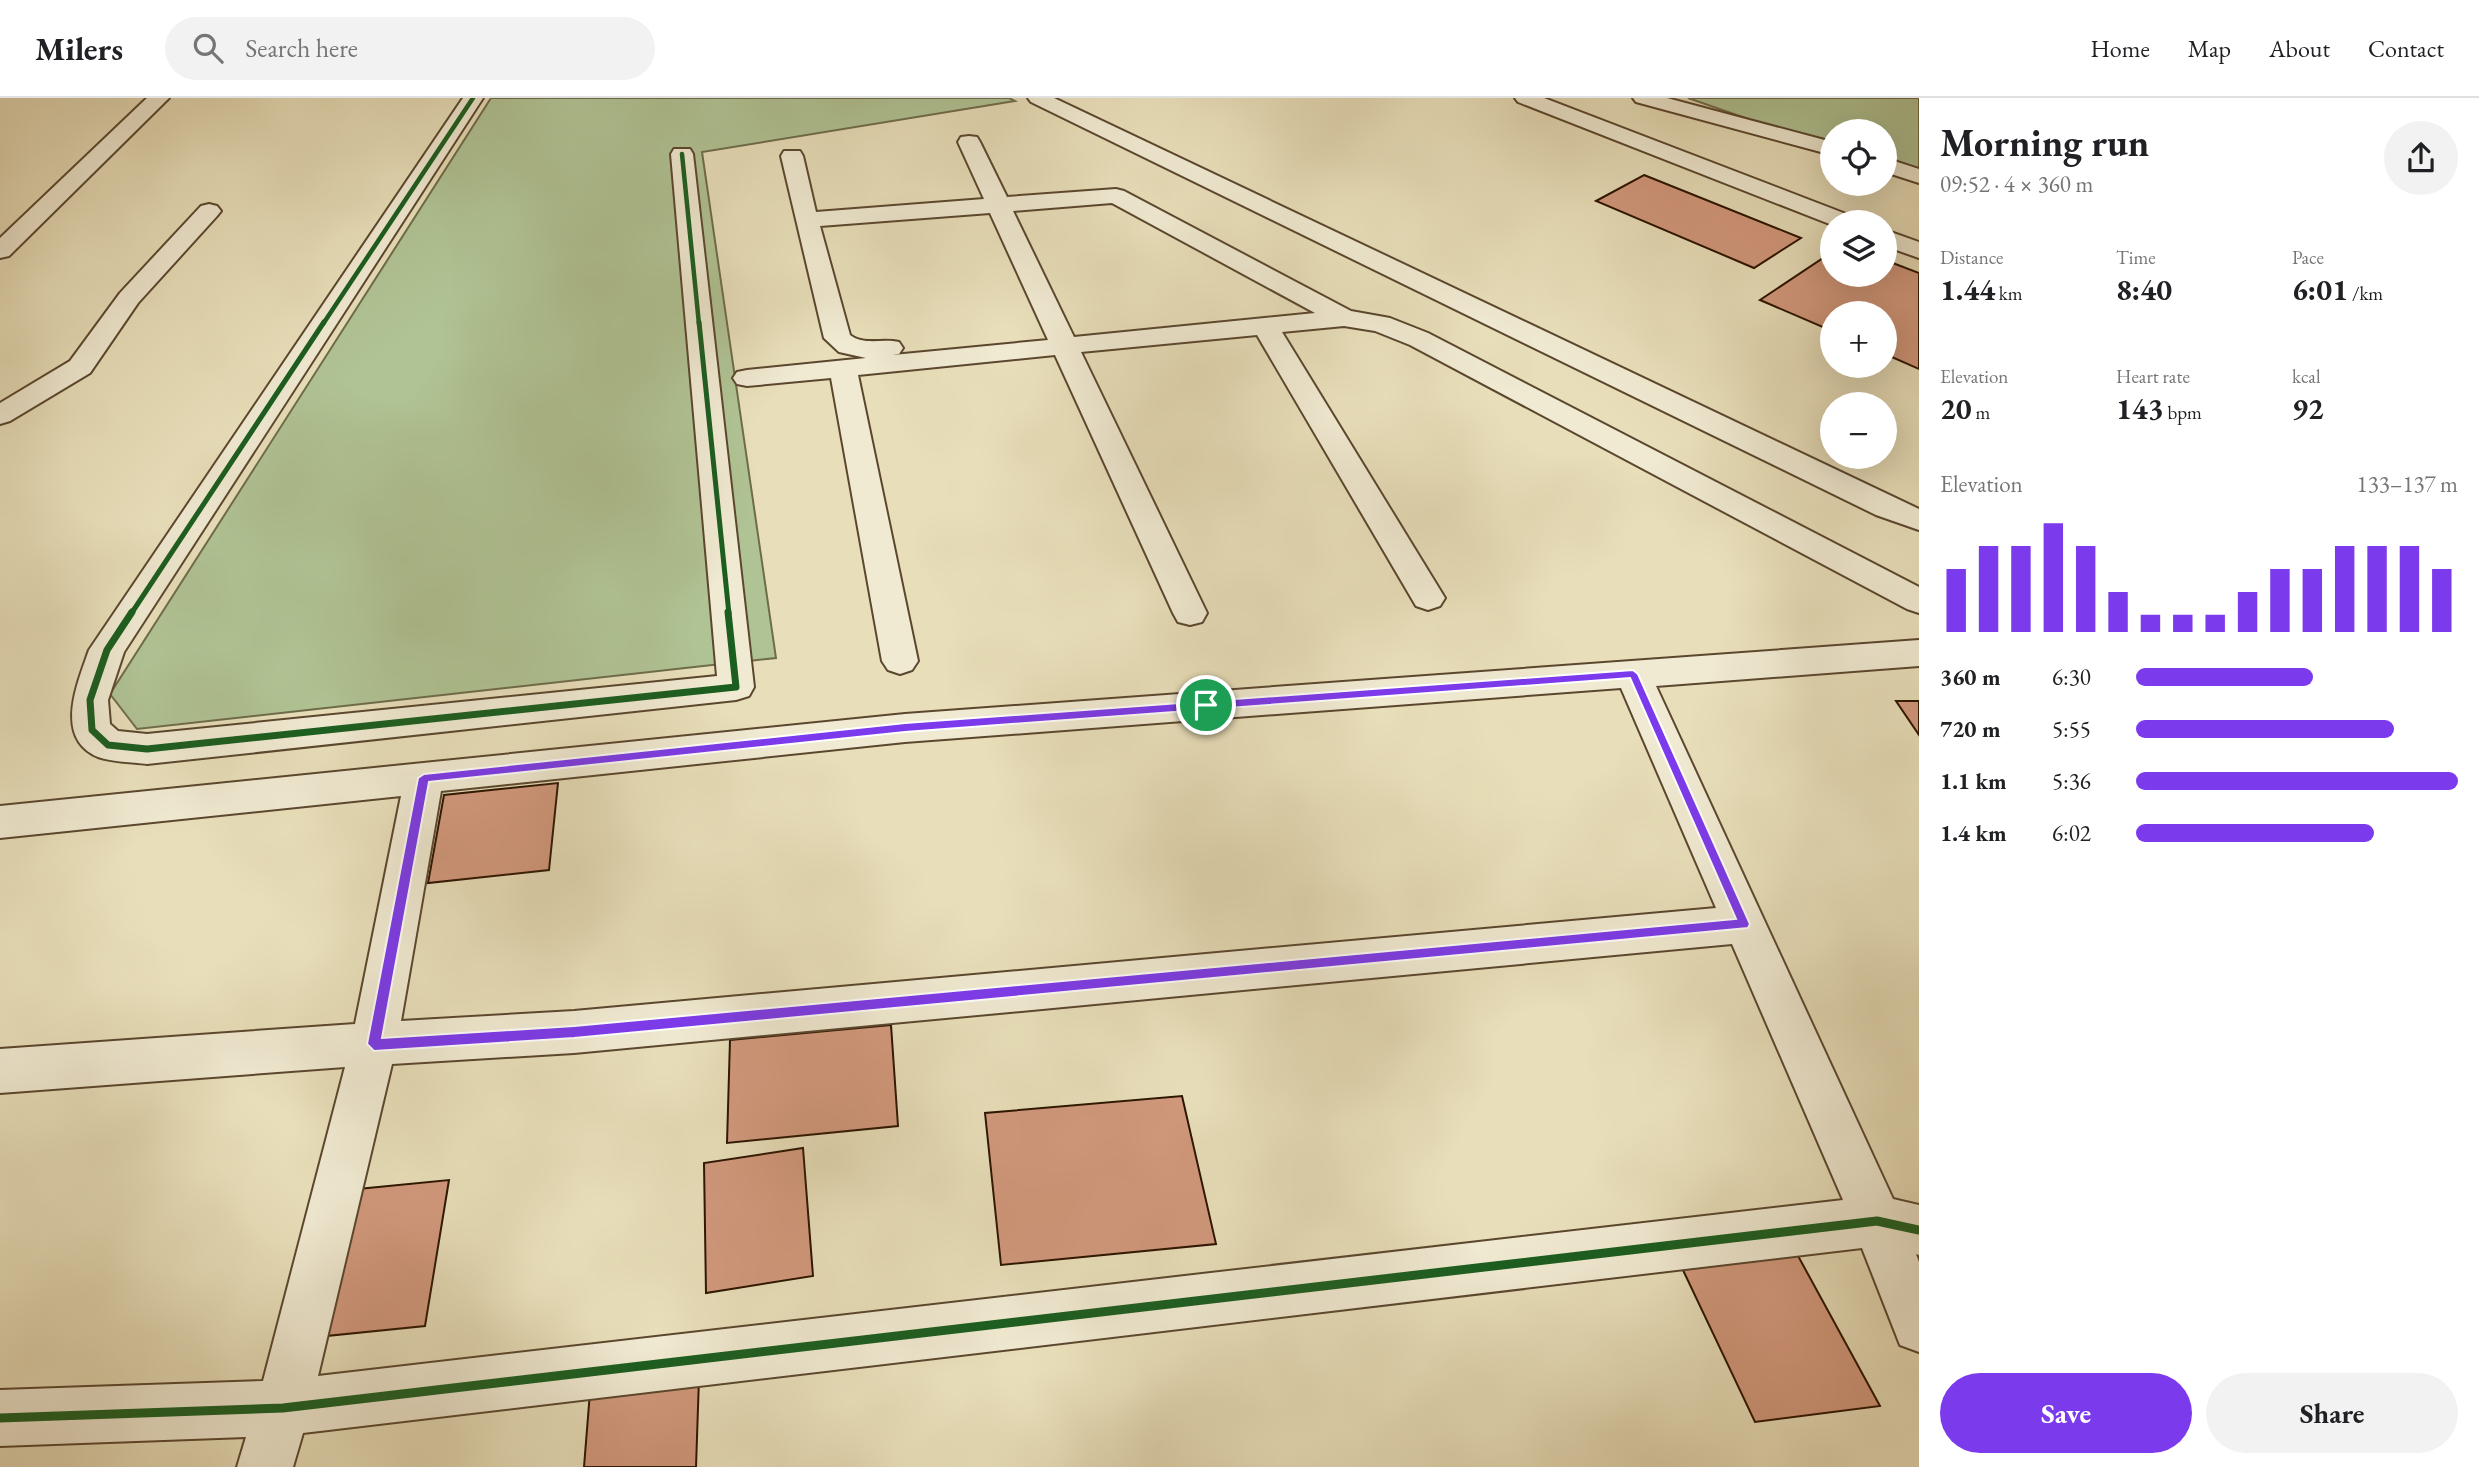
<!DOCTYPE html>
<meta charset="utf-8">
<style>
body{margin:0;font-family:"EB Garamond",serif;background:#f2f2f2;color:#202124;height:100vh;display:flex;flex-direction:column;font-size:26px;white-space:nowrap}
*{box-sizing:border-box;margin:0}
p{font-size:23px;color:#757577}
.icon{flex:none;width:38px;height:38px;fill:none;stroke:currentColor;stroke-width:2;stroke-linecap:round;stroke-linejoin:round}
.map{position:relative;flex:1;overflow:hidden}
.sheet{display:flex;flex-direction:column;background:#fff;width:560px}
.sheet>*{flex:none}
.fabs{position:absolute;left:1820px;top:21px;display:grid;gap:14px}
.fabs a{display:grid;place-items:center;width:77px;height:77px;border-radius:50%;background:#fff;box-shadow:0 7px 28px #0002;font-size:35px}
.pin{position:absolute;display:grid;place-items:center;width:60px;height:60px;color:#fff;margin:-30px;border:4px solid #fff;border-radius:50%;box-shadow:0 2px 7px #0007}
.round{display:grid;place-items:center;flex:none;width:74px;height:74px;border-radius:37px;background:#f2f2f2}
.overview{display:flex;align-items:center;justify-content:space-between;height:119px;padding:0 21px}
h1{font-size:38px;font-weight:700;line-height:52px}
.figures{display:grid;grid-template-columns:repeat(3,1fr);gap:10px;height:119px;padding:7px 21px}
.figures div{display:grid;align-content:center}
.figures b{font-size:30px;font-weight:700}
.figures small{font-size:19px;font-weight:400}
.figures p{font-size:19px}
.chart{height:196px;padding:14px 21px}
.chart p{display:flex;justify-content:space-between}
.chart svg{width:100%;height:126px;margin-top:7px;stroke:#7c3aed;stroke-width:6}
.cta{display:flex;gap:14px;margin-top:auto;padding:14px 21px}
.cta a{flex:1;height:80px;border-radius:42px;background:#7c3aed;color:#fff;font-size:28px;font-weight:700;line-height:80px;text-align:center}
.cta a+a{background:#f2f2f2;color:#202124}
ul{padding:0 21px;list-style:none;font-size:23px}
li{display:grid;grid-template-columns:112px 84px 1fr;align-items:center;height:52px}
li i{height:18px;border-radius:9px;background:#7c3aed}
header{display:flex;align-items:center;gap:42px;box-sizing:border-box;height:98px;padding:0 35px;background:#fff;border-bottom:2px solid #e0e0e0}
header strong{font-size:33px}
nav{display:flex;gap:38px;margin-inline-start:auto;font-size:24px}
.search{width:490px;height:63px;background:#f2f2f2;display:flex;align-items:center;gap:18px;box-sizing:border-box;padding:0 24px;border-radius:38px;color:#757577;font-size:26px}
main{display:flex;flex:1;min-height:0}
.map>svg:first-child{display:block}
.green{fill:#b0c394;stroke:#6e6c4a;stroke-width:2}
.building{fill:#d2997d;stroke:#2c1400;stroke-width:2}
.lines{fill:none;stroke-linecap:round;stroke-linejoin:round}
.minor-casing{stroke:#5b472e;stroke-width:4}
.minor{fill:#f0ead2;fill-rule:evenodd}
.cycleway-far3-casing{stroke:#f0ead2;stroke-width:7}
.cycleway-far2-casing{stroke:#f0ead2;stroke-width:9}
.cycleway-far1-casing{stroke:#f0ead2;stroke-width:11}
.cycleway-casing{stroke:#f0ead2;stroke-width:13}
.cycleway-far3{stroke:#1b5e20;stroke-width:4.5}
.cycleway-far2{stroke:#1b5e20;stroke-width:5}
.cycleway-far1{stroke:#1b5e20;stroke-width:7}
.cycleway{stroke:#1b5e20;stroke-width:9}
.route{fill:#7c3aed;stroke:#fff;stroke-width:2;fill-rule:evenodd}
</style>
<header>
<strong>Milers</strong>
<div class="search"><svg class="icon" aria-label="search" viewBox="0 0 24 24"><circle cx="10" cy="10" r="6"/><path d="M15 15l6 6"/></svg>Search here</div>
<nav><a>Home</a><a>Map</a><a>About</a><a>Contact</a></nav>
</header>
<main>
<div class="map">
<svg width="1919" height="1369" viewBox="0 0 1919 1369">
<rect width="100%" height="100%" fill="#e8dfba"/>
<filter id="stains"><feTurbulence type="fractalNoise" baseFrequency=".00286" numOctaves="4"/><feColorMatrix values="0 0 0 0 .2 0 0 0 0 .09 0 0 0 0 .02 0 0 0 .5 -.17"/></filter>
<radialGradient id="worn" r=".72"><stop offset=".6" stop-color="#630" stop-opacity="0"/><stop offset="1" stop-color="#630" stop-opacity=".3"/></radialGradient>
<g class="green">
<path d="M 491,0 L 1009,0 L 1015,3 L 702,54 L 776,560 L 137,631 L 110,596 Z"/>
<path d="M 1688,0 L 1919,0 L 1919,80 L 1885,68 L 1885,33 L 1832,33 L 1832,50 Z"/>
</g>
<g class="building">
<path d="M 1644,77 L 1801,140 L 1754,170 L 1596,103 Z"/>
<path d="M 1832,154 L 1832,177 L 1885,177 L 1885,162 L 1919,175 L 1919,271 L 1885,256 L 1885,215 L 1832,215 L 1832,233 L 1760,202 Z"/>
<path d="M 1896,603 L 1919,603 L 1919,637 Z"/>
<path d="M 558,685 L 549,772 L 428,785 L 444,697 Z"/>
<path d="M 891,927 L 898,1028 L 727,1045 L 730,942 Z"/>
<path d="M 1182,998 L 1216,1146 L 1001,1167 L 985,1015 Z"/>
<path d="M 803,1050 L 813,1178 L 706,1195 L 704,1065 Z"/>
<path d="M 449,1082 L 425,1228 L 316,1239 L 348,1092 Z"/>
<path d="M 1797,1156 L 1880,1308 L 1755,1324 L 1682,1170 Z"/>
<path d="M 699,1280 L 696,1369 L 584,1369 L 590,1294 Z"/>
</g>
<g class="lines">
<g class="minor-casing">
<g id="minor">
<path d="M 147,0 L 169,0 L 9,158 L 0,160 L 0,140 Z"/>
<path d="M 463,0 L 483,0 L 124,554 L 108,602 L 110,626 L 118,633 L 147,636 L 717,578 L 671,56 L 674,51 L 690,51 L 693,56 L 754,589 L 749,598 L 736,602 L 147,666 C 131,664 113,664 98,659 C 53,640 78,584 89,552 Z"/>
<path d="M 1028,0 L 1054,0 L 1919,411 L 1919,432 L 1876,417 L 1031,4 Z"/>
<path d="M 1515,0 L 1544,0 L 1854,119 L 1858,124 L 1832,124 L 1832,127 L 1518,4 Z"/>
<path d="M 1633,0 L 1667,0 L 1832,44 L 1832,57 L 1636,4 Z"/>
<path d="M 969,38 L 977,39 L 980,44 L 1007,99 L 1116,91 L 1124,93 L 1351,213 L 1390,220 L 1428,235 L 1919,489 L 1919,515 L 1907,511 L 1410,247 L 1375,233 L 1344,228 L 1282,234 L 1445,500 L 1440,508 L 1428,512 L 1416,508 L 1257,237 L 1081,254 L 1207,515 L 1202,524 L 1190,527 L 1178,524 L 1173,515 L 1055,257 L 858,277 L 918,563 L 912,572 L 900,576 L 888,572 L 882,563 L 831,280 L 747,288 L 737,286 L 733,280 L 737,274 L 747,272 L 866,260 L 839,254 L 824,240 L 781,58 L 784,53 L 800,53 L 803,58 L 816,114 L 984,101 L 958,44 L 961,39 ZM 1112,105 L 1315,215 L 1074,239 L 1013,113 ZM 990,115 L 1048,242 L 893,257 L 899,256 L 903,250 L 899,244 C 882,240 865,248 850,237 L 820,128 Z"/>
<path d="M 1885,60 L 1919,71 L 1919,85 L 1885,74 Z"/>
<path d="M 209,106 L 217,108 L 221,113 L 217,118 L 138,205 L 90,275 L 10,323 L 0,326 L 0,305 L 70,263 L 120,195 L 201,108 Z"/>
<path d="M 1885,132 L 1919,144 L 1919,160 L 1885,148 Z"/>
<path d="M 1919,542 L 1919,568 L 1656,588 L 1893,1101 L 1919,1107 L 1919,1157 L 1916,1156 L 1919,1164 L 1919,1254 L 1900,1247 L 1862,1150 L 303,1335 L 293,1369 L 237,1369 L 246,1339 L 0,1348 L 0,1292 L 263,1283 L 345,969 L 0,995 L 0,951 L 355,926 L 401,698 L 0,740 L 0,708 L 905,616 ZM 1621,590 L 1716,810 L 574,913 L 401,923 L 441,693 L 905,644 ZM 1732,846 L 1843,1102 L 318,1278 L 392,966 L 574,955 Z"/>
</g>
</g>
<use href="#minor" class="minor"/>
<g class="cycleway-far3-casing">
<g id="cycleway-far3">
<path d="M 682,56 L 699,226"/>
<path d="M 323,226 L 473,0"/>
</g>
</g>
<g class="cycleway-far2-casing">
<g id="cycleway-far2">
<path d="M 699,224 L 729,516"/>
<path d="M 131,516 L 324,224"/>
</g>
</g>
<g class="cycleway-far1-casing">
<path id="cycleway-far1" d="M 132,514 L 107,552 L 90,602 L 92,632 L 108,647 L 147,651 L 736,589 L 728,514"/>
</g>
<g class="cycleway-casing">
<path id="cycleway" d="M 0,1320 L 283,1310 L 1877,1123 L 1919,1132"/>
</g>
<use href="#cycleway-far3" class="cycleway-far3"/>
<use href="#cycleway-far2" class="cycleway-far2"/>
<use href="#cycleway-far1" class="cycleway-far1"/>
<use href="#cycleway" class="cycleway"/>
</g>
<path class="route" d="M 1633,572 L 1638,576 L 1750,826 L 1748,830 L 574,940 L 374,953 L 367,946 L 418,680 L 424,676 L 905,625 ZM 1630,580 L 1736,821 L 574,928 L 382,940 L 429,684 L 905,634 Z"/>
<rect width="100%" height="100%" filter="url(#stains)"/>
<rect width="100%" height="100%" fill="url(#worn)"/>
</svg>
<div class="fabs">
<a><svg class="icon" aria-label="locate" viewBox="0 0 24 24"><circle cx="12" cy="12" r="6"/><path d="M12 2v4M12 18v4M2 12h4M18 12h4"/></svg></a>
<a><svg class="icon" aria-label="layers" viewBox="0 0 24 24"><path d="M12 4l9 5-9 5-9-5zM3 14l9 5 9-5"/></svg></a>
<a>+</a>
<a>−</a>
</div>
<div class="pin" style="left:1206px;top:607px;background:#1e9e55"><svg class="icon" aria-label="arrive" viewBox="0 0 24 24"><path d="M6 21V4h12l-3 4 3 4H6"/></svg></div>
</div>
<section class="sheet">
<div class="overview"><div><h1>Morning run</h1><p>09:52 · 4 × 360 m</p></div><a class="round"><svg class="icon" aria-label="share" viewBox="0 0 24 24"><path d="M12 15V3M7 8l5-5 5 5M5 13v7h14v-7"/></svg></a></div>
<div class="figures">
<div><p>Distance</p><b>1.44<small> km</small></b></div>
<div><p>Time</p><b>8:40</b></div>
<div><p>Pace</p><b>6:01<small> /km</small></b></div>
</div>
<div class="figures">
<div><p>Elevation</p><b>20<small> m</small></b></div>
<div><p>Heart rate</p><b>143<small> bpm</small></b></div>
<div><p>kcal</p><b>92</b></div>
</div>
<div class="chart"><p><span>Elevation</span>133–137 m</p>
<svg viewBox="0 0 160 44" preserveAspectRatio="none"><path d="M5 44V22M15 44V14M25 44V14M35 44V6M45 44V14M55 44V30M65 44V38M75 44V38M85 44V38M95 44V30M105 44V22M115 44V22M125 44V14M135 44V14M145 44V14M155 44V22"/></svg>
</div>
<ul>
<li><b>360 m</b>6:30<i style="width:55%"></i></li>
<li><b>720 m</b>5:55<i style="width:80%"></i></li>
<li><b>1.1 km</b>5:36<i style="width:100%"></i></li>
<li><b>1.4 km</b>6:02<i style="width:74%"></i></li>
</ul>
<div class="cta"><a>Save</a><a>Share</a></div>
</section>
</main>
